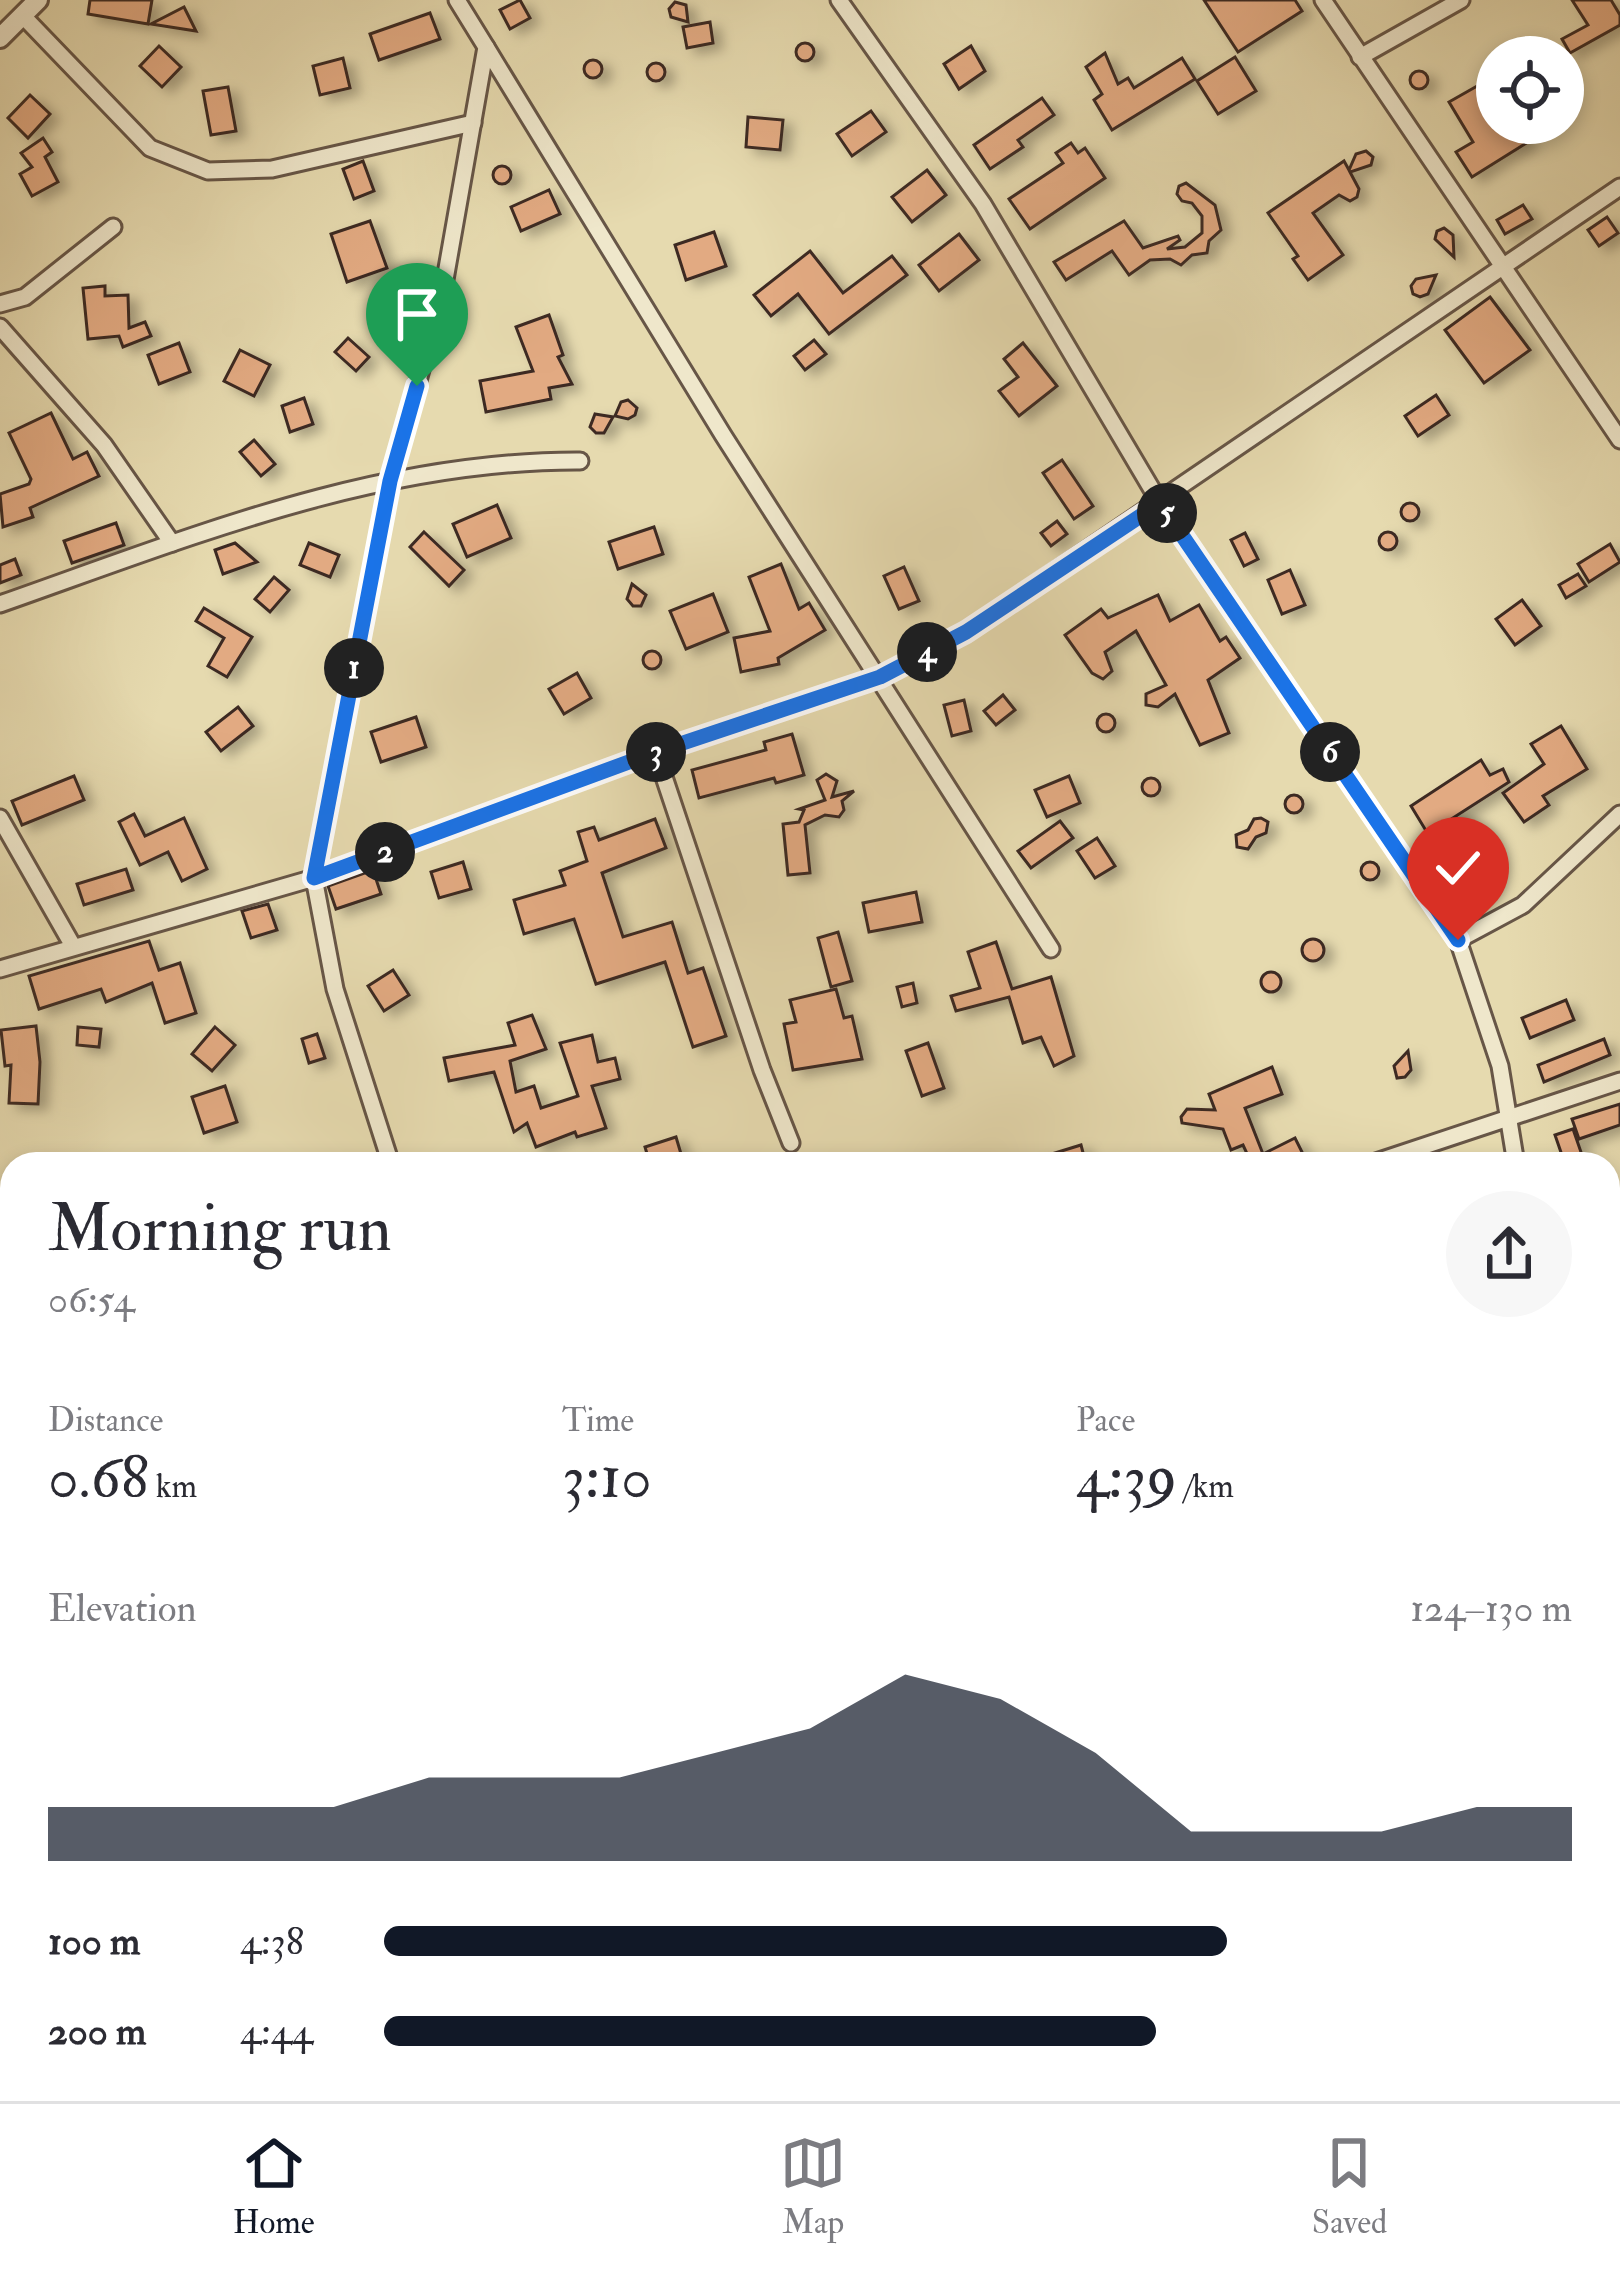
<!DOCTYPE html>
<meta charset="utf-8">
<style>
body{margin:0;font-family:"IM FELL Double Pica",serif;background:#f7f7f7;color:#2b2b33;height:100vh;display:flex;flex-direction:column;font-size:45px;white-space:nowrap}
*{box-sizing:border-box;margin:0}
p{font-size:39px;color:#7c7c81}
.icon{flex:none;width:66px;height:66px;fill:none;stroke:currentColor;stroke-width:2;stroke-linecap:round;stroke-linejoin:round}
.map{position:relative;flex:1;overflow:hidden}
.drawer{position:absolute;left:0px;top:1152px;width:1620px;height:951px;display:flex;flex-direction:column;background:#fff;border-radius:36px 36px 0 0;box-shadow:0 6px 18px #0003}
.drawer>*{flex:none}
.fabs{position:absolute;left:1476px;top:36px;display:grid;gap:24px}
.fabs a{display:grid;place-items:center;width:108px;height:108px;border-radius:50%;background:#fff;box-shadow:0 6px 18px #0003;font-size:60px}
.pin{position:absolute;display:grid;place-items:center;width:102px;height:102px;color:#fff;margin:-123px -51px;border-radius:50% 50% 50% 0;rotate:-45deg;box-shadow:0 0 12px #0007}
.pin .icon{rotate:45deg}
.km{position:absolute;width:60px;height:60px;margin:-30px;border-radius:50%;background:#222;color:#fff;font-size:33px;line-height:60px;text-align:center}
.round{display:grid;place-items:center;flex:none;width:126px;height:126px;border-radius:63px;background:#f7f7f7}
.summary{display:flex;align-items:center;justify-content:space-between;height:204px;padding:0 48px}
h1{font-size:66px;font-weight:600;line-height:90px}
.stats{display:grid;grid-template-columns:repeat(3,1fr);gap:18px;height:204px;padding:12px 48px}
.stats div{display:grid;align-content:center}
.stats b{font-size:60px;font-weight:600}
.stats small{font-size:33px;font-weight:400}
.stats p{font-size:33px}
.chart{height:336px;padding:24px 48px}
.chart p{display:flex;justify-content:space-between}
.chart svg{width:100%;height:216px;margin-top:12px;fill:#111827;opacity:.7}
ul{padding:0 48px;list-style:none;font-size:39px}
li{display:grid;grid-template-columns:192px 144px 1fr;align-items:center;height:90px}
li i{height:30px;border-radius:15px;background:#111827}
.dock{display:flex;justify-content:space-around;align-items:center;height:168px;border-top:3px solid #e1e1e2;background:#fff;font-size:33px;color:#7c7c81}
.dock a{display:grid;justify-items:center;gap:6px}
.dock .active{color:#111827}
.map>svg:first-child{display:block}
.green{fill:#b4c08c;stroke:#787558;stroke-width:3}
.building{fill:#e2aa82;stroke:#3d2a24;stroke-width:3;filter:url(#shadow)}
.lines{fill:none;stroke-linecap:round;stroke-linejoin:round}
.minor-casing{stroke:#675647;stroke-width:21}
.tertiary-casing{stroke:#675647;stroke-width:24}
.minor{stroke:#efe7cb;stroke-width:15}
.tertiary{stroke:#efe7cb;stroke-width:18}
.route-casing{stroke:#fff;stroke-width:24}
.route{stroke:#1a73e8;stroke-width:15}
</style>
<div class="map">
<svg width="1620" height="2101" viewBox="0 0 1620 2101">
<defs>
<filter id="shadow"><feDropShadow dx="9" dy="5.5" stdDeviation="6" flood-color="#0004"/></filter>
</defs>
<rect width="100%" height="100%" fill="#e6daaf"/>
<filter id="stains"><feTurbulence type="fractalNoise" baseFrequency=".00167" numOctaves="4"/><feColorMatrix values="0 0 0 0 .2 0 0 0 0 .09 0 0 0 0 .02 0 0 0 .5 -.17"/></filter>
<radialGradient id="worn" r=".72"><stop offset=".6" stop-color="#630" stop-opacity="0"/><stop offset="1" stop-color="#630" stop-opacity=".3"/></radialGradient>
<path class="green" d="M 0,2016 L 12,2026 L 12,2091 L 90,2091 L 103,2101 L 0,2101 Z"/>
<g class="building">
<path d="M 90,0 L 152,0 L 148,24 L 88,14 Z"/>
<path d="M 520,0 L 530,18 L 510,29 L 500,10 Z"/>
<path d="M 1204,0 L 1295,0 L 1302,11 L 1238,52 Z"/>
<path d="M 1572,0 L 1611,0 L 1620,15 L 1620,25 L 1570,53 L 1562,39 L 1588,25 Z"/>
<path d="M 675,2 L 686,5 L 688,22 L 671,17 L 669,9 Z"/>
<path d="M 184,7 L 196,31 L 151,24 Z"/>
<path d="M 430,13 L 440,39 L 379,60 L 370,34 Z"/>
<path d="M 710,22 L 713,43 L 687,48 L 683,27 Z"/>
<circle cx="805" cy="52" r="9"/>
<path d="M 159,46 L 181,67 L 162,87 L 140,66 Z"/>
<path d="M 971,46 L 985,71 L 959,89 L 944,64 Z"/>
<path d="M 1105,53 L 1118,84 L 1128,78 L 1134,88 L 1182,58 L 1195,79 L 1112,130 L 1094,100 L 1102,94 L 1086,67 Z"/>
<path d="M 1235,57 L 1256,91 L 1218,114 L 1197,81 Z"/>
<path d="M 343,58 L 350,88 L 320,95 L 313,66 Z"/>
<circle cx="593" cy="69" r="9"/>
<circle cx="656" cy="72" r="9"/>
<circle cx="1419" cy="80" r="9"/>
<path d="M 1486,81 L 1497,100 L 1497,123 L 1516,123 L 1528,142 L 1472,177 L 1456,152 L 1473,142 L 1449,102 Z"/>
<path d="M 228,87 L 236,131 L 211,135 L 203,91 Z"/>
<path d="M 30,95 L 50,114 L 28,138 L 8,118 Z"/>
<path d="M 1042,98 L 1054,115 L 1018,140 L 1023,147 L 990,169 L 974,145 Z"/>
<path d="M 871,111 L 886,132 L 852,156 L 837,134 Z"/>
<path d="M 748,117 L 783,120 L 780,150 L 746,147 Z"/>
<path d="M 43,138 L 52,152 L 45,157 L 58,182 L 32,196 L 20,174 L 32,167 L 21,153 Z"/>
<path d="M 1071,143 L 1078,153 L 1085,148 L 1105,178 L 1030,229 L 1009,199 L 1063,163 L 1056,153 Z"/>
<path d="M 1366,151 L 1373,157 L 1371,165 L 1350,172 L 1359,189 L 1357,197 L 1350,201 L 1339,195 L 1313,213 L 1343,255 L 1308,280 L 1293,259 L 1298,256 L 1268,213 L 1344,161 L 1349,170 L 1356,154 Z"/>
<path d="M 363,161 L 374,191 L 354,199 L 343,169 Z"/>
<circle cx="502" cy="175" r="9"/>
<path d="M 927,170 L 946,195 L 912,222 L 892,197 Z"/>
<path d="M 1186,183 L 1215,205 L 1221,230 L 1209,241 L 1207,253 L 1192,255 L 1181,265 L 1170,259 L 1150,260 L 1129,275 L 1112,251 L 1066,280 L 1054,262 L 1124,221 L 1143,248 L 1178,236 L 1180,240 L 1167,249 L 1185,247 L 1202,233 L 1202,216 L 1192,203 L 1182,201 L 1177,194 L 1179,186 Z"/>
<path d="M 549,190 L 560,214 L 521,231 L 511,207 Z"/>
<path d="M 1523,205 L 1532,219 L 1505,234 L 1497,220 Z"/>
<path d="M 1607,217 L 1618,233 L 1599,246 L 1588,230 Z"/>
<path d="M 370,221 L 387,268 L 347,282 L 331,234 Z"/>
<path d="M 1444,228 L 1453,235 L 1454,257 L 1435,239 L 1437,231 Z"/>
<path d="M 714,232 L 726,266 L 686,280 L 675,245 Z"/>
<path d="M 959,234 L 979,260 L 939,291 L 919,265 Z"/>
<path d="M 810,251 L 843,293 L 892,256 L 907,275 L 829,334 L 798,294 L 771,316 L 754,295 Z"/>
<path d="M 1436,275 L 1428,294 L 1420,297 L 1413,294 L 1411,286 L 1416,279 Z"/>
<path d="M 105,286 L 105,296 L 128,295 L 129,328 L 145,322 L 151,336 L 123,347 L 119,336 L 88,339 L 83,288 Z"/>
<path d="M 1490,297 L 1530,350 L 1484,383 L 1445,330 Z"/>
<path d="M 549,315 L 563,355 L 558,357 L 572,384 L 549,388 L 551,399 L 486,412 L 480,381 L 533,371 L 516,327 Z"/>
<path d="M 348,338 L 369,357 L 356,371 L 335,352 Z"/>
<path d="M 814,340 L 826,354 L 805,370 L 794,356 Z"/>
<path d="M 179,343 L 190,372 L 159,384 L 148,355 Z"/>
<path d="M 1023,343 L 1057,386 L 1019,416 L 999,391 L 1018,377 L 1004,359 Z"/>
<path d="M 240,350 L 270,365 L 254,396 L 224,381 Z"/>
<path d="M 1436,395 L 1449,415 L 1418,436 L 1405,416 Z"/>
<path d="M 304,398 L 313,424 L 290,432 L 282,406 Z"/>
<path d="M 628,400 L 637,408 L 635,415 L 628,419 L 615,416 L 621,402 Z"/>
<path d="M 51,413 L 73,459 L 87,452 L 99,476 L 30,508 L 33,517 L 3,527 L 0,494 L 29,484 L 31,479 L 9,433 Z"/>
<path d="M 595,414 L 613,417 L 604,433 L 596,433 L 590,427 Z"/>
<path d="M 254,440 L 275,464 L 261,476 L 240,452 Z"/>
<path d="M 1062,460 L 1093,506 L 1074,519 L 1043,473 Z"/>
<circle cx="1410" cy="512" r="9"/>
<path d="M 497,505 L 511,538 L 467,557 L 453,524 Z"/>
<path d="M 1057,521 L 1067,534 L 1051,546 L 1041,533 Z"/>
<path d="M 116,523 L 124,545 L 72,563 L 64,541 Z"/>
<path d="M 654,527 L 663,554 L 618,569 L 609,542 Z"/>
<circle cx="1388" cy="541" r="9"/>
<path d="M 424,532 L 464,570 L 449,586 L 410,547 Z"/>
<path d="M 1245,533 L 1258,559 L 1244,566 L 1231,540 Z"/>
<path d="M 235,543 L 257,562 L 223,574 L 215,550 Z"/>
<path d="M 309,543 L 339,555 L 330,577 L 300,565 Z"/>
<path d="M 1610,544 L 1620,562 L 1589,582 L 1578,564 Z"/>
<path d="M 15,559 L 21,575 L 0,583 L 0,565 Z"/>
<path d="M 781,564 L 799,609 L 809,603 L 825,630 L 778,658 L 779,664 L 741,672 L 734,638 L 770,631 L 749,577 Z"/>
<path d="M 904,567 L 919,601 L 899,609 L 884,576 Z"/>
<path d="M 1290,570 L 1305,605 L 1282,614 L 1268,580 Z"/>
<path d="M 1578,574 L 1586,586 L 1566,598 L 1559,585 Z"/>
<path d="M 274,577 L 289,590 L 270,612 L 255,599 Z"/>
<path d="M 632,584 L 646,595 L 641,606 L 633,606 L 627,599 Z"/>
<path d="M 713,594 L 728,632 L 686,649 L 670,611 Z"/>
<path d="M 1158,595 L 1170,621 L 1199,605 L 1220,641 L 1226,637 L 1240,658 L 1208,680 L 1229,733 L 1200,745 L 1175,694 L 1158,707 L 1146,705 L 1146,694 L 1166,685 L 1136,631 L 1105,652 L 1112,671 L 1103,679 L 1092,673 L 1065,635 L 1101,609 L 1108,618 Z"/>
<path d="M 1522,600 L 1541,626 L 1515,645 L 1496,619 Z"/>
<path d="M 204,608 L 252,637 L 227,677 L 208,666 L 224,638 L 196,621 Z"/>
<circle cx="652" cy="660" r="9"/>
<path d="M 577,673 L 591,698 L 564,714 L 549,689 Z"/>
<path d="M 1003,695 L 1015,710 L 996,725 L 984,711 Z"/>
<path d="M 964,700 L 971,731 L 952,736 L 944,705 Z"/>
<path d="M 238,707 L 253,726 L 221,751 L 206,732 Z"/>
<circle cx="1106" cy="723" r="9"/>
<path d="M 416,717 L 426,747 L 381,762 L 371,732 Z"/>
<path d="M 1561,726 L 1587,769 L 1543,796 L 1549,805 L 1524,822 L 1503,793 L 1544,764 L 1531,744 Z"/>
<path d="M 792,734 L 804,775 L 776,783 L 774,778 L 699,798 L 692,770 L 766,750 L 764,742 Z"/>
<path d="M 1481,760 L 1490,775 L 1503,769 L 1509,782 L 1428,834 L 1411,806 Z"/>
<path d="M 826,774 L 837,781 L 832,797 L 854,791 L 842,801 L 844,810 L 839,817 L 825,815 L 805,825 L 810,873 L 788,875 L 783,824 L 799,822 L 804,810 L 799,809 L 825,800 L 817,780 Z"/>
<path d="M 74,776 L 84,800 L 22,825 L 12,801 Z"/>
<path d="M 1069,776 L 1080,803 L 1047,817 L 1035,790 Z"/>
<circle cx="1151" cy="787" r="9"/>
<circle cx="1294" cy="804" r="9"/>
<path d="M 134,814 L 145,836 L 184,818 L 207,869 L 182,881 L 168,852 L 140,865 L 119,822 Z"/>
<path d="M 1261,818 L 1268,822 L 1266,833 L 1256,837 L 1248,849 L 1237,847 L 1236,835 L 1248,830 L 1254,819 Z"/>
<path d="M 655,819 L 666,848 L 602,873 L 623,937 L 672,922 L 688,973 L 703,968 L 726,1036 L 693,1047 L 665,962 L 596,984 L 574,919 L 524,934 L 514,900 L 565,885 L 560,871 L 587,861 L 578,832 L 594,827 L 599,840 Z"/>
<path d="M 1060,821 L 1073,838 L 1031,868 L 1018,851 Z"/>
<path d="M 1097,838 L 1115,866 L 1095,878 L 1077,851 Z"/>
<circle cx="1370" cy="871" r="9"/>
<path d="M 463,862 L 471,889 L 439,898 L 431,872 Z"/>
<path d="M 126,869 L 133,890 L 84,905 L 77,884 Z"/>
<path d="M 373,870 L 381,894 L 336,909 L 328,886 Z"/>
<path d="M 916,892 L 922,922 L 869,932 L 863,903 Z"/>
<path d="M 268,904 L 277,930 L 251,938 L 242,911 Z"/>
<path d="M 838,932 L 852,981 L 831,987 L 818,938 Z"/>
<circle cx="1313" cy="950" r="11"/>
<path d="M 149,941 L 159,970 L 180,963 L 196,1013 L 165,1023 L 152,983 L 106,1002 L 101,989 L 39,1009 L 29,976 Z"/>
<path d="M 996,942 L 1012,989 L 1051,977 L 1074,1056 L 1054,1066 L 1041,1037 L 1023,1043 L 1009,997 L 956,1011 L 951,996 L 980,988 L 968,952 Z"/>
<path d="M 393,970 L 409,995 L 384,1011 L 368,986 Z"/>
<circle cx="1271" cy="982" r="10"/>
<path d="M 913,983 L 917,1003 L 902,1007 L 897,987 Z"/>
<path d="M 836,989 L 844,1018 L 852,1016 L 862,1059 L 793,1070 L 784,1024 L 796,1022 L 790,1000 Z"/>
<path d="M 1566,1000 L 1574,1020 L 1530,1038 L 1522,1018 Z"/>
<path d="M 532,1015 L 546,1049 L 510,1061 L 516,1092 L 534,1086 L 541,1108 L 578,1096 L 560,1043 L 592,1035 L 598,1062 L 615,1058 L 620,1079 L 592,1086 L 606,1128 L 577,1137 L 575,1132 L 536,1147 L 527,1123 L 514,1132 L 494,1072 L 449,1081 L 444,1058 L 515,1045 L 508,1023 Z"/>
<path d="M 36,1026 L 40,1062 L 38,1104 L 9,1103 L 11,1065 L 5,1066 L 1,1030 Z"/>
<path d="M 78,1027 L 101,1029 L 99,1047 L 77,1045 Z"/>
<path d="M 215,1027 L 235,1045 L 212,1071 L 192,1054 Z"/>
<path d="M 317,1034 L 325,1058 L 309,1063 L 302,1039 Z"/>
<path d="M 1604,1039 L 1610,1055 L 1544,1082 L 1538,1065 Z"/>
<path d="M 928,1043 L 944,1088 L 922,1096 L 906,1051 Z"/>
<path d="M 1408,1051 L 1411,1070 L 1405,1077 L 1397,1078 L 1394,1066 Z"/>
<path d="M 1272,1067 L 1282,1094 L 1245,1108 L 1263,1154 L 1295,1138 L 1304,1156 L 1287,1164 L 1242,1164 L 1250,1160 L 1243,1145 L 1231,1150 L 1223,1129 L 1182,1123 L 1181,1117 L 1187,1109 L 1215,1110 L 1209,1094 Z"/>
<path d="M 225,1086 L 237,1122 L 204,1133 L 192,1097 Z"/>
<path d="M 1620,1104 L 1620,1125 L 1579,1139 L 1572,1119 Z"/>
<path d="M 1573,1129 L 1582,1155 L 1564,1161 L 1555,1135 Z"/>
<path d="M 676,1137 L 684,1164 L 650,1164 L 645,1147 Z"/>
<path d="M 1081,1145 L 1086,1164 L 1033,1164 L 1032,1160 Z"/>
</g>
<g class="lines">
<g class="minor-casing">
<g id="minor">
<path d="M 839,0 L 983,204 L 1160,503 L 1458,940 L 1500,1066 L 1516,1164"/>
<path d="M 1323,0 L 1620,440"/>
<path d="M 23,16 L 150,148 L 208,171 L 272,169 L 473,123"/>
<path d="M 486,47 L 723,435 L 1051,949"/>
<path d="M 1360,57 L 1461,0"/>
<path d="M 0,304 L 25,297 L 113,227"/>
<path d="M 0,327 L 104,445 L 172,543"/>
<path d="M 0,604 C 188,538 377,460 580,461"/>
<path d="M 656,753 L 762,1070 L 791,1143"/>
<path d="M 0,818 L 73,946"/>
<path d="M 1458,940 L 1523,905 L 1620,814"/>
<path d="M 0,969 L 314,878 L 656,753 L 880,677 L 966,632 L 1620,187"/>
<path d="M 391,1164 L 335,989 L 314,878 L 390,481 L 443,291 L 486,47 L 457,0"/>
<path d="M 1370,1164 L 1620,1081"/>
<path d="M 0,1243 L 12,1245"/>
<path d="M 1608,1536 L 1620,1568"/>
<path d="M 0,1547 L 12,1549"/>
<path d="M 0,1761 L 12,1773"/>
<path d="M 1608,1825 L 1620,1821"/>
<path d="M 320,2091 L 330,2101"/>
<path d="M 1263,2091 L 1281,2101"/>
<path d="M 1548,2091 L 1551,2101"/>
<path d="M 665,2101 L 670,2091"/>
<path d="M 1171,2101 L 1182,2091"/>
</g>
</g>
<g class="tertiary-casing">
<path id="tertiary" d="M 0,38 L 38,0"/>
</g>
<use href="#minor" class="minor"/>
<use href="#tertiary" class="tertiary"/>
</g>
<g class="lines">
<g class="route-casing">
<path id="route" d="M 417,386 L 390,481 L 314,878 L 656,752 L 880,677 L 966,632 L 1160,503 L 1458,940"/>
</g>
<use href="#route" class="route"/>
</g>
<rect width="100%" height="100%" filter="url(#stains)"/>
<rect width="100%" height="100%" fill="url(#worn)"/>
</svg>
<div class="fabs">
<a><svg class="icon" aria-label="locate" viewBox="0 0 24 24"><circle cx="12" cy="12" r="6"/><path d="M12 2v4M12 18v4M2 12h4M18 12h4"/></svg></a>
</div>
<div class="pin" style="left:417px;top:386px;background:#1e9e55"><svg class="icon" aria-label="arrive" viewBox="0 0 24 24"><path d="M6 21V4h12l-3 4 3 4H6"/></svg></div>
<div class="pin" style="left:1458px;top:940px;background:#d93025"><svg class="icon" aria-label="check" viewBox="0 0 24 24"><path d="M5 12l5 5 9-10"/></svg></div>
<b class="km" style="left:354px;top:668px">1</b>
<b class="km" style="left:385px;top:852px">2</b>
<b class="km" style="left:656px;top:752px">3</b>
<b class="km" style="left:927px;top:652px">4</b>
<b class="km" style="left:1167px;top:513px">5</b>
<b class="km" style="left:1330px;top:752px">6</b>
<section class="drawer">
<div class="summary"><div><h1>Morning run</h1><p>06:54</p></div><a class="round"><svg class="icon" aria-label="share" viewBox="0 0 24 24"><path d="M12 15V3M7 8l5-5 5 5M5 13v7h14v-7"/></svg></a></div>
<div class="stats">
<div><p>Distance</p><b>0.68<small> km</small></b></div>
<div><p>Time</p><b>3:10</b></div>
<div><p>Pace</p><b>4:39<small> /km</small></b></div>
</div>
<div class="chart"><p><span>Elevation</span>124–130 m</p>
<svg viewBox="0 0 160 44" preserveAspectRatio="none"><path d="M0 44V33L10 33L20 33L30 33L40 27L50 27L60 27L70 22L80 17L90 6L100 11L110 22L120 38L130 38L140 38L150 33L160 33V44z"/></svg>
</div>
<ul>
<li><b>100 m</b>4:38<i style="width:71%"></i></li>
<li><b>200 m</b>4:44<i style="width:65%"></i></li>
</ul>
</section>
</div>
<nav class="dock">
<a class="active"><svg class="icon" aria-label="home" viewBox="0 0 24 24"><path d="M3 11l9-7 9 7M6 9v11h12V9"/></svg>Home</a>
<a><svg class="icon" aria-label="map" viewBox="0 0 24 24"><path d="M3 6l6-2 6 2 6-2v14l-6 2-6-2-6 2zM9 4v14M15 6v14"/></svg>Map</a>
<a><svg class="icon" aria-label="saved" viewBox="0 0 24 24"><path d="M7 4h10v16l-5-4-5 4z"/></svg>Saved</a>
</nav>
